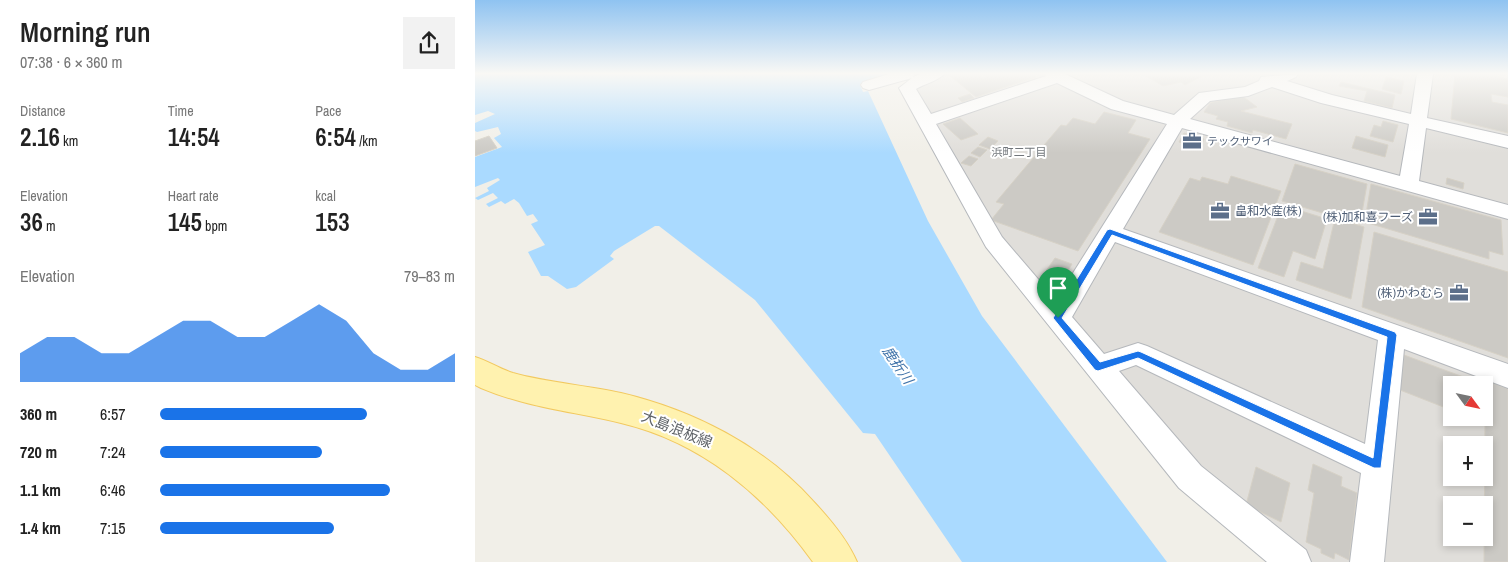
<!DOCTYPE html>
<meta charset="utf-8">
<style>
body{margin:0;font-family:"Archivo Narrow","Noto Sans JP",sans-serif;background:#f2f2f2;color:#222;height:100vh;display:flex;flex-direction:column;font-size:19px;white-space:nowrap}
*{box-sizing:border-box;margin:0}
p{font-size:16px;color:#767676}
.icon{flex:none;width:28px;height:28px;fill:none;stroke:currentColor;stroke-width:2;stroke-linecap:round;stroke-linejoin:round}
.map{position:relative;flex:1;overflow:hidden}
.side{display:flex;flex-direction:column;background:#fff;width:475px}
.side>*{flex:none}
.needle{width:32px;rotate:123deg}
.buttons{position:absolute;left:968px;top:376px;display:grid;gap:10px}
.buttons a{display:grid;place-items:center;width:50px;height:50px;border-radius:0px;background:#fff;box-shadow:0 2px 8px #0003;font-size:25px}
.pin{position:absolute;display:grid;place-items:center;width:42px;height:42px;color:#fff;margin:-51px -21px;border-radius:50% 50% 50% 0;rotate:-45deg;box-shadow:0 0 5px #0007}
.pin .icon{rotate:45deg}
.round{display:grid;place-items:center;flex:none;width:52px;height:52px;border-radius:0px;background:#f2f2f2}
.overview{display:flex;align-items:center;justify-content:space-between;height:85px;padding:0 20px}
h1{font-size:28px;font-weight:600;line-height:38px}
.metrics{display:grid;grid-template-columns:repeat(3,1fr);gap:8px;height:85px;padding:5px 20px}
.metrics div{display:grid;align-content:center}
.metrics b{font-size:25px;font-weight:600}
.metrics small{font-size:14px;font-weight:400}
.metrics p{font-size:14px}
.chart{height:140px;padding:10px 20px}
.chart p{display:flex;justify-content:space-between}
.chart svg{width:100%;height:90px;margin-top:5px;fill:#1a73e8;opacity:.7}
ul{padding:0 20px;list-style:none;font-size:16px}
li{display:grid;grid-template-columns:80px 60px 1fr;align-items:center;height:38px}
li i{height:12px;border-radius:6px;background:#1a73e8}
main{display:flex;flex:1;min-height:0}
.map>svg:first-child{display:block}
.industrial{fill:#e0deda;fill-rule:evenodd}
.water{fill:#aadaff}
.building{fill:#cccac5;stroke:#d6d1c6}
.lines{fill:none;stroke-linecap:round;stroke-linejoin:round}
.minor-casing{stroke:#b5b8bc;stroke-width:2}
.major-casing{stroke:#f2c960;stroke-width:2}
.minor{fill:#fff;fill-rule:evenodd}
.major{fill:#fff2af;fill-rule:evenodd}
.route{fill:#1a73e8;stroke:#fff;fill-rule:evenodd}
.labels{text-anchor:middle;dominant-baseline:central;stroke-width:4;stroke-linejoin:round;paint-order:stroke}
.far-service-label{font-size:11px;fill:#4e5e75;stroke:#fff;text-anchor:start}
.far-neighbourhood-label{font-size:11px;fill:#70757a;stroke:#fff}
.service-label{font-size:12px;fill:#4e5e75;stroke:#fff;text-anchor:end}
.water-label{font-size:14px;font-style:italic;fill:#4174aa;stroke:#fff}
.near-street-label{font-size:15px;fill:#5f6368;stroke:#fff}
</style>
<main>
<section class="side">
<div class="overview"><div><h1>Morning run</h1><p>07:38 · 6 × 360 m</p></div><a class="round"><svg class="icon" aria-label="share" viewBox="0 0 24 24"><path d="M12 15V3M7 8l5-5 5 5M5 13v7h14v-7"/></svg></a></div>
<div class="metrics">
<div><p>Distance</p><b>2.16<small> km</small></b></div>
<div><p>Time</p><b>14:54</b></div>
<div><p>Pace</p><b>6:54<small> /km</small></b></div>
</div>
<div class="metrics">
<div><p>Elevation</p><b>36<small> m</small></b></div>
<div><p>Heart rate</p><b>145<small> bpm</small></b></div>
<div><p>kcal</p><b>153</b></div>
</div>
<div class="chart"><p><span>Elevation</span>79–83 m</p>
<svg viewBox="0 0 160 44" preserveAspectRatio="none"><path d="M0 44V30L10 22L20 22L30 30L40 30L50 22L60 14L70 14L80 22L90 22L100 14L110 6L120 14L130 30L140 38L150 38L160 30V44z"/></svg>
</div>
<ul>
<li><b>360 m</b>6:57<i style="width:70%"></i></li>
<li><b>720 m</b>7:24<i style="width:55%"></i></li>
<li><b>1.1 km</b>6:46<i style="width:78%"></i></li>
<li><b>1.4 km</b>7:15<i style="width:59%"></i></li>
</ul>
</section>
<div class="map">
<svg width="1033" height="562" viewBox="0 0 1033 562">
<rect width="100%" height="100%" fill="#f1efe8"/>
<path class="industrial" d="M 461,74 L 1033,74 L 1033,562 L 820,562 L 721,495 L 557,287 L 432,88 ZM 976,385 L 1009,385 L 1009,418 L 976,418 ZM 976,445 L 1009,445 L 1009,478 L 976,478 ZM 976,505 L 1009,505 L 1009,538 L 976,538 Z"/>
<path class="water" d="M 0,74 L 417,74 L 385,84 L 388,92 L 393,91 L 453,221 L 507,316 L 692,562 L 487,562 L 400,434 L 388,433 L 280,300 L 184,226 L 180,226 L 139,251 L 135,256 L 139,259 L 101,287 L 92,289 L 73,276 L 66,276 L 53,252 L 70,245 L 56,224 L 63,221 L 58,214 L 52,216 L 44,203 L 39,199 L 30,204 L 26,201 L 14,207 L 11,204 L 23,198 L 18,193 L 3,200 L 0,198 L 14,191 L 12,188 L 25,180 L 23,178 L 0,187 L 0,157 L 27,147 L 19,138 L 26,134 L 23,127 L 2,132 L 0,131 L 0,123 L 20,114 L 13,111 L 0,115 Z"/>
<g class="building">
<path d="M 477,74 L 502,74 L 508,78 L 520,74 L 557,74 L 561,77 L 501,97 L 474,75 Z"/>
<path d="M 668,74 L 731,74 L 710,85 L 706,82 L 688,86 Z"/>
<path d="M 980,74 L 1011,74 L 1033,79 L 1033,97 L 1016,94 L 1017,102 L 1033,105 L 1033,133 L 976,119 Z"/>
<path d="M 911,77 L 929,81 L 926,94 L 907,89 Z"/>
<path d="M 866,82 L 920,95 L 917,108 L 889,101 L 892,91 L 864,86 Z"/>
<path d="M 495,94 L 499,98 L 487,102 L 483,98 Z"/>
<path d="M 766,95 L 782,107 L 766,111 L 817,124 L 811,139 L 778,130 L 777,133 L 752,126 L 753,122 L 741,119 L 743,116 L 729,112 L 735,103 Z"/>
<path d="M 629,112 L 661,120 L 653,133 L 675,139 L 603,251 L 516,220 L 529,204 L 521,202 L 586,125 L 591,126 L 598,118 L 620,124 Z"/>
<path d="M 485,118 L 503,134 L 486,140 L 468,124 Z"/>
<path d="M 908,121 L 923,125 L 918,142 L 895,136 L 899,125 L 906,127 Z"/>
<path d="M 709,133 L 729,139 L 725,148 L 704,142 Z"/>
<path d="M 14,136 L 22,148 L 0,156 L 0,141 Z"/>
<path d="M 881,136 L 913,145 L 910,157 L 877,148 Z"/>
<path d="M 513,137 L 523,141 L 515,149 L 504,145 Z"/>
<path d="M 503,147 L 512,150 L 505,157 L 496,153 Z"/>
<path d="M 494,156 L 503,159 L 496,166 L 486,163 Z"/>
<path d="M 820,164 L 892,184 L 885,224 L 807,201 Z"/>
<path d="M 756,176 L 806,191 L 778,265 L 684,232 L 715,178 L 725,181 L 727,177 L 753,184 Z"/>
<path d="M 972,178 L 989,183 L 988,189 L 971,184 Z"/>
<path d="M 896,184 L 1026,220 L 1028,255 L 1014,251 L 1014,259 L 893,223 L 894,215 L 891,214 Z"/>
<path d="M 807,205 L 852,219 L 840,259 L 818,251 L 809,277 L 783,268 Z"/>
<path d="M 860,218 L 889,227 L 876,299 L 821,280 L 826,262 L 848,269 Z"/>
<path d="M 899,232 L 1033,272 L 1033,358 L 887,307 Z"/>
<path d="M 580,258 L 597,264 L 580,291 L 562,284 Z"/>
<path d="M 929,355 L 1010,385 L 1010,380 L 1033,389 L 1033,562 L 1009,562 L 1010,423 L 995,418 L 1009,418 L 1009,385 L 976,385 L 976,410 L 925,390 Z"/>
<path d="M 838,464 L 867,477 L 866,486 L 882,493 L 874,560 L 860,553 L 859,559 L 846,553 L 846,549 L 831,542 L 839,493 L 833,490 Z"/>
<path d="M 781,467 L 815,483 L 806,522 L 771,505 Z"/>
</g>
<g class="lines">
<g class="minor-casing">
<path id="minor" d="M 414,74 L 440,74 L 438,77 L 445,74 L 469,74 C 463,81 449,84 441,89 L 456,114 L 571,76 L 570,74 L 590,74 L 648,101 L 699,115 L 724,93 L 770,87 L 784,81 L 786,77 L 823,74 L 821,77 L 812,81 L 857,95 L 936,114 L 942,74 L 958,74 L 952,118 L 1033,136 L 1033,148 L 951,128 L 944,181 L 1033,205 L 1033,219 L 707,128 L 648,229 L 1033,364 L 1033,388 L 929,349 L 909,562 L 875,562 L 886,473 L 661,365 L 644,371 L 726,466 L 831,550 L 836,562 L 792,562 L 704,488 L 511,247 L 424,88 L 437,78 L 394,90 L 388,88 L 386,85 L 388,82 ZM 582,83 L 636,109 L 692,124 L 581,300 L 527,237 L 461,124 ZM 797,87 L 846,103 L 934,124 L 925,176 L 715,119 L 735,101 L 773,96 ZM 640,242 L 903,340 L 890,444 L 672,346 L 663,343 L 629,354 L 597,317 Z"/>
</g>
<g class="major-casing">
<path id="major" d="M 0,357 C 13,361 25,369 38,373 C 74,383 110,385 146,393 C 218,410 289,446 338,501 C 355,519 372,539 382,562 L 338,562 C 290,495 226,442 146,423 C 96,411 54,408 6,388 L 0,385 Z"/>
</g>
<use href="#minor" class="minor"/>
<use href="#major" class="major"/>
</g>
<linearGradient id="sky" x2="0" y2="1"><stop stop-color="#8fc3f1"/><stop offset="0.48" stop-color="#f9f8f5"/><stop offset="1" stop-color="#f9f8f5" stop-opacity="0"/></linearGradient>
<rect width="1033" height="153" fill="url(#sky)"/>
<path class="route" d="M 635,229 L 920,332 L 922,335 L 906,468 L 899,468 L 663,358 L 623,371 L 620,370 L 578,318 L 632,230 ZM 637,235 L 912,337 L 898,458 L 666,352 L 663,351 L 625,362 L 587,318 Z"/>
<defs>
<g id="office-bare" transform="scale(1.5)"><path d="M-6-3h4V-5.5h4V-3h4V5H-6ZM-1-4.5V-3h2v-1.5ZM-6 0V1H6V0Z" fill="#5c6f8a" stroke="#fff" stroke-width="2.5" paint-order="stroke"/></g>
</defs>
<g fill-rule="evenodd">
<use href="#office-bare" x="717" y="141"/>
<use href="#office-bare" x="745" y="211"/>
<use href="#office-bare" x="953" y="217"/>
<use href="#office-bare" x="984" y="293"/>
</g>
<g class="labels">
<g class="far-service-label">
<text x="732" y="141">テックサワイ</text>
</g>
<g class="far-neighbourhood-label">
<text x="544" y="152">浜町二丁目</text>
</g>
<g class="service-label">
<text x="760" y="211" text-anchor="start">畠和水産(株)</text>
<text x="938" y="217">(株)加和喜フーズ</text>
<text x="969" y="293">(株)かわむら</text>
</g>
<g class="water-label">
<text transform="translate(423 365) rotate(56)">鹿折川</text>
</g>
<g class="near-street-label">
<text transform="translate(202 429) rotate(22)">大島浪板線</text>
</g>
</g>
</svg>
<div class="buttons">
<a><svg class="needle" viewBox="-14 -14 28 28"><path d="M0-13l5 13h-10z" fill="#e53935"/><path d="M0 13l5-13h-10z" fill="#767676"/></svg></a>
<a>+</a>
<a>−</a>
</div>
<div class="pin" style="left:583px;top:318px;background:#1e9e55"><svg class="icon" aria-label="arrive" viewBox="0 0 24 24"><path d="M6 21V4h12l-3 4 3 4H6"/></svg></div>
</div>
</main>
